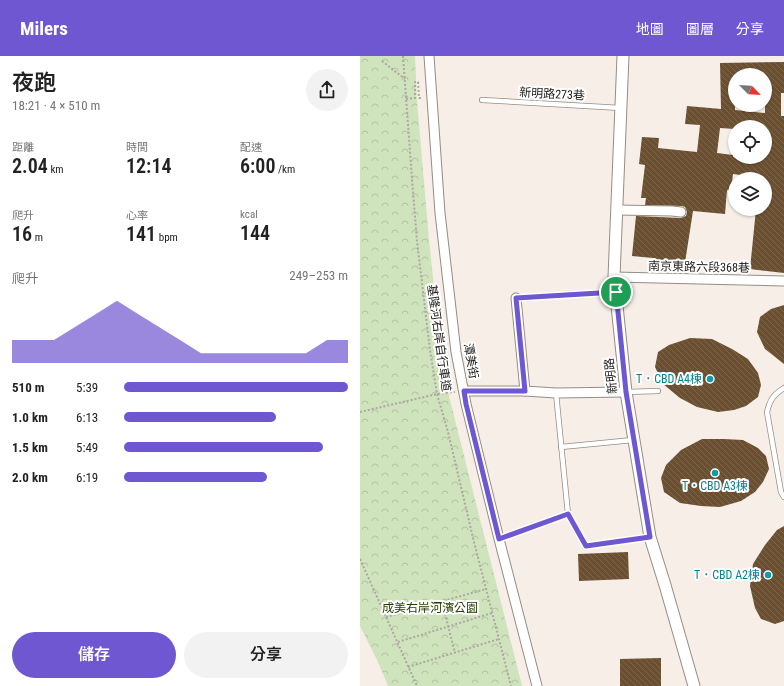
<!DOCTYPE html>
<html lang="zh-TW">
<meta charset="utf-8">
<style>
body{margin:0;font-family:"Roboto Condensed","Noto Sans TC",sans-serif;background:#f2f2f2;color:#222;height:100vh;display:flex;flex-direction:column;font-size:15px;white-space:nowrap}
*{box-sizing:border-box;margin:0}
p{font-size:13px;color:#767676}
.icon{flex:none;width:22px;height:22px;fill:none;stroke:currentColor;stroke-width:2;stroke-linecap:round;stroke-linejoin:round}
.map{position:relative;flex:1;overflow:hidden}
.panel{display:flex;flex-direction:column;background:#fff;width:360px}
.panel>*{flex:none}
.needle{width:26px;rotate:114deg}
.tools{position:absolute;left:368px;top:12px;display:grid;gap:8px}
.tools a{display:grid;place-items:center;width:44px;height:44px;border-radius:50%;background:#fff;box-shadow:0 1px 3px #0004;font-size:20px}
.pin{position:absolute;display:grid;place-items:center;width:34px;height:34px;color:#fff;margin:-17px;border:2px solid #fff;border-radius:50%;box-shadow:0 1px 4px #0007}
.round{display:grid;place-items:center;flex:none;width:42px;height:42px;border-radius:21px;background:#f2f2f2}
.headline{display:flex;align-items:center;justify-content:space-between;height:68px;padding:0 12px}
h1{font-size:22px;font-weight:600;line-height:30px}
.figures{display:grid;grid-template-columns:repeat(3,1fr);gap:6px;height:68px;padding:4px 12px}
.figures div{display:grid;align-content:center}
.figures b{font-size:20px;font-weight:600}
.figures small{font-size:11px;font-weight:400}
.figures p{font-size:11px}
.chart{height:112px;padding:8px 12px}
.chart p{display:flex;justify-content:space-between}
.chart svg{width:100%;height:72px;margin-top:4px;fill:#6e57d1;opacity:.7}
.button{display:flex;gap:8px;margin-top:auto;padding:8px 12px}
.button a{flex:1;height:46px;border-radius:24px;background:#6e57d1;color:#fff;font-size:16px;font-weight:600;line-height:46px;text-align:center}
.button a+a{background:#f2f2f2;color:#222}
ul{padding:0 12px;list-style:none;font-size:13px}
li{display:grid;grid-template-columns:64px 48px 1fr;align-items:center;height:30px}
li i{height:10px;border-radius:5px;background:#6e57d1}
header{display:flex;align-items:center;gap:24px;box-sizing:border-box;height:56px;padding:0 20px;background:#6e57d1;color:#fff}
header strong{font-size:19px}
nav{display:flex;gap:22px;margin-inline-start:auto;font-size:14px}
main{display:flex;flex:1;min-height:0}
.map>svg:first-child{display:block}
.park{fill:url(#park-crowns)}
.building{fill:url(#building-back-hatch);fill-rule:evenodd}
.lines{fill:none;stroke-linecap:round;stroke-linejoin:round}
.service-casing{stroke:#958d86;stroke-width:6}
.minor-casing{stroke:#958d86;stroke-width:11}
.tertiary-casing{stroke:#958d86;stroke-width:13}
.path{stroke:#aea7a1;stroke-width:2;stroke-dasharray:2 2;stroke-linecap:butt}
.service{stroke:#fff;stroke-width:4.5}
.minor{stroke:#fff;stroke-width:9}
.tertiary{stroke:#fff;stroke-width:11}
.route-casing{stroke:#fff;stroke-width:8}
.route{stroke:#6e57d1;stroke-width:5}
.culture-dot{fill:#0f9aa8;stroke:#fff;stroke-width:1.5}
.labels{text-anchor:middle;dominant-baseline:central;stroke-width:4;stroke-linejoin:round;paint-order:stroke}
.street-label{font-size:12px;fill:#24211e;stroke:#fff}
.culture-label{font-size:12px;fill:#0d838f;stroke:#fff;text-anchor:end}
.park-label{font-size:12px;fill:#243d00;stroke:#fff}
</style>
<header>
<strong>Milers</strong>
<nav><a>地圖</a><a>圖層</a><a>分享</a></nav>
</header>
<main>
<section class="panel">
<div class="headline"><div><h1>夜跑</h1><p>18:21 · 4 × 510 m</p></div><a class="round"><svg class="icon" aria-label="share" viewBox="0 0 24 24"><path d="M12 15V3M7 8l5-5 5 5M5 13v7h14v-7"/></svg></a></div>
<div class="figures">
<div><p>距離</p><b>2.04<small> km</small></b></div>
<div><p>時間</p><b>12:14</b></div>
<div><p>配速</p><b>6:00<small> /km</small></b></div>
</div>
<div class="figures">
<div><p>爬升</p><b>16<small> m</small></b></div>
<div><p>心率</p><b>141<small> bpm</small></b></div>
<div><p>kcal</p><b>144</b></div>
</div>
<div class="chart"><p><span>爬升</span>249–253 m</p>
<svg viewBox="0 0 160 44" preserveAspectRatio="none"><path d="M0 44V30L10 30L20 30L30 22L40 14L50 6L60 14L70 22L80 30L90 38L100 38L110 38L120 38L130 38L140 38L150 30L160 30V44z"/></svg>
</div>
<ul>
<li><b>510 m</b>5:39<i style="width:100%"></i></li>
<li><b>1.0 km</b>6:13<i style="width:68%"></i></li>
<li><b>1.5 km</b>5:49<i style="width:89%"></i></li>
<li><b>2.0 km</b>6:19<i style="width:64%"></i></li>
</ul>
<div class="button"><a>儲存</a><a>分享</a></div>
</section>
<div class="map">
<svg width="424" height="630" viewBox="0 0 424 630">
<defs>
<pattern id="park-crowns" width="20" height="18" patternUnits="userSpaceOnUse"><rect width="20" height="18" fill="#cfe3bd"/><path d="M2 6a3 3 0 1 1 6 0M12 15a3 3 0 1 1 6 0" fill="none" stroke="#b2c2a2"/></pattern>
<pattern id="building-back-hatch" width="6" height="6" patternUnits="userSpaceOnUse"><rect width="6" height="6" fill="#6b4f31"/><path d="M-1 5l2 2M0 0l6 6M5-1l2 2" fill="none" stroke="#7b654d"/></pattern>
</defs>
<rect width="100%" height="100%" fill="#f7eee7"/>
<path class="park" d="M 0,0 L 55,0 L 57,45 L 69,184 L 80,288 L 88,336 L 162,630 L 28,630 L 18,606 L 0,570 Z"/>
<g class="building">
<path d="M 424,6 L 424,37 L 421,37 L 421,60 L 424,60 L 424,217 L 390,213 L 396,153 L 405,153 L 405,122 L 373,118 L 371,135 L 367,134 L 365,158 L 333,155 L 324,213 L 292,212 L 293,202 L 272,200 L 276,160 L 321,162 L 326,160 L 327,156 L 325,151 L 322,150 L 285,149 L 286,142 L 281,142 L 285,109 L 279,108 L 282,81 L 299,82 L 298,92 L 337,96 L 340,69 L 325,68 L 327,50 L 361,53 L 360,7 ZM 375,19 L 405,19 L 405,57 L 375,54 ZM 375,71 L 405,71 L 405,75 L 406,75 L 405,101 L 373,101 L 373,99 L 357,97 L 360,72 L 375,73 Z"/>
<path d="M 424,249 L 424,308 L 405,293 L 397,276 L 400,261 L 411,253 Z"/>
<path d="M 330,282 L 352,283 L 372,293 L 388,303 L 398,317 L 401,329 L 398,341 L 386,350 L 374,354 L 358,356 L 337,351 L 320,342 L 303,328 L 295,311 L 298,296 L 309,289 Z"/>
<path d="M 342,383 L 364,383 L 383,384 L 398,392 L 406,400 L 409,413 L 403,426 L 395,436 L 381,445 L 360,451 L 341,450 L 320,447 L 304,436 L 301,422 L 306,409 L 321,394 Z"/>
<path d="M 424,470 L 424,565 L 415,568 L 401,563 L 395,552 L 390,530 L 393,508 L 405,489 L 417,474 Z"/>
<path d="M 268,496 L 269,523 L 219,525 L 218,498 Z"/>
<path d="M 301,602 L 301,630 L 260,630 L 260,603 Z"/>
</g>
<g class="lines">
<g class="service-casing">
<g id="service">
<path d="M 122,44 L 261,52"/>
<path d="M 156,242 L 256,236"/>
<path d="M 424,332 C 413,339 410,344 407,356 L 421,436 L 424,441"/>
<path d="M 266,336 L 298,335"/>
<path d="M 196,337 L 208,458 L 226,490 L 290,481"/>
<path d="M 201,391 L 273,384"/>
<path d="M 139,483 L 208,458"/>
</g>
</g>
<g class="minor-casing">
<g id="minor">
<path d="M 69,0 L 80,157 L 96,296 L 106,348 L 139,483 L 177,630"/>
<path d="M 257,154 L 312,155 L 321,156"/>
<path d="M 254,221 L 424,225"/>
<path d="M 156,242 L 165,335"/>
<path d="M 104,335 L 165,335 L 196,337 L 266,336"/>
</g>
</g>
<g class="tertiary-casing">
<path id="tertiary" d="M 263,0 L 254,221 L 266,336 L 290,481 L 305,529 L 334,630"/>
</g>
<g class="path">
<path d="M 43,0 L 52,123 L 57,185 L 70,294 L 77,338 L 88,376 L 114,486 L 151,630"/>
<path d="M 22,5 L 45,23"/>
<path d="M 46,43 L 55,42 L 55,26 L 58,26 L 59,42 L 62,42"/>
<path d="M 0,356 L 77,338 L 95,336"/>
<path d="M 0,503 L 57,630"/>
<path d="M 82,546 L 95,597"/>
<path d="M 26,561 L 126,533"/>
<path d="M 38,586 L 132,557"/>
<path d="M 48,611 L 139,583"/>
</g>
<use href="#service" class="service"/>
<use href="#minor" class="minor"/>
<use href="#tertiary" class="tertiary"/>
</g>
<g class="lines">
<g class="route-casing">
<path id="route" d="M 256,236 L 266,336 L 290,481 L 226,490 L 208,458 L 139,483 L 106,348 L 104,335 L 165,335 L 156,242 Z"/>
</g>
<use href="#route" class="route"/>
</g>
<g class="culture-dot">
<circle cx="350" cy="323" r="4"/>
<circle cx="355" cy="417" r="4"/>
<circle cx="408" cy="519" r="4"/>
</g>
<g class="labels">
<g class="street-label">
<text transform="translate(192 38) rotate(3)">新明路273巷</text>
<text transform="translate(339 211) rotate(1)">南京東路六段368巷</text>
<text transform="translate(79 282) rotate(82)">基隆河右岸自行車道</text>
<text transform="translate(111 305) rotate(80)">潭美街</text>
<text transform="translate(251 320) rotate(-96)">新明路</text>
</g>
<g class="culture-label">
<text x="342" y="323">T．CBD A4棟</text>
<text x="355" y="430" text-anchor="middle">T．CBD A3棟</text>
<text x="400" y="519">T．CBD A2棟</text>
</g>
<g class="park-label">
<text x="70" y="552">成美右岸河濱公園</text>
</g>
</g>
</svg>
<div class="tools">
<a><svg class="needle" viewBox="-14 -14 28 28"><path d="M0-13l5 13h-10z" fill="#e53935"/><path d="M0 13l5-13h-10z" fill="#767676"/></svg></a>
<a><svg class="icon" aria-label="locate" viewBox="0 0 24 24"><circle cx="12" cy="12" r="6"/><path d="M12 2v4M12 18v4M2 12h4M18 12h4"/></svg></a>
<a><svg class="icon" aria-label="layers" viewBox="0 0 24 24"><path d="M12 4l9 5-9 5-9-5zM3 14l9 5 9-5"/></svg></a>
</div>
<div class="pin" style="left:256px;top:236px;background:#1e9e55"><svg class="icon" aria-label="arrive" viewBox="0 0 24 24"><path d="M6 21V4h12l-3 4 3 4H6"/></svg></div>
</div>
</main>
